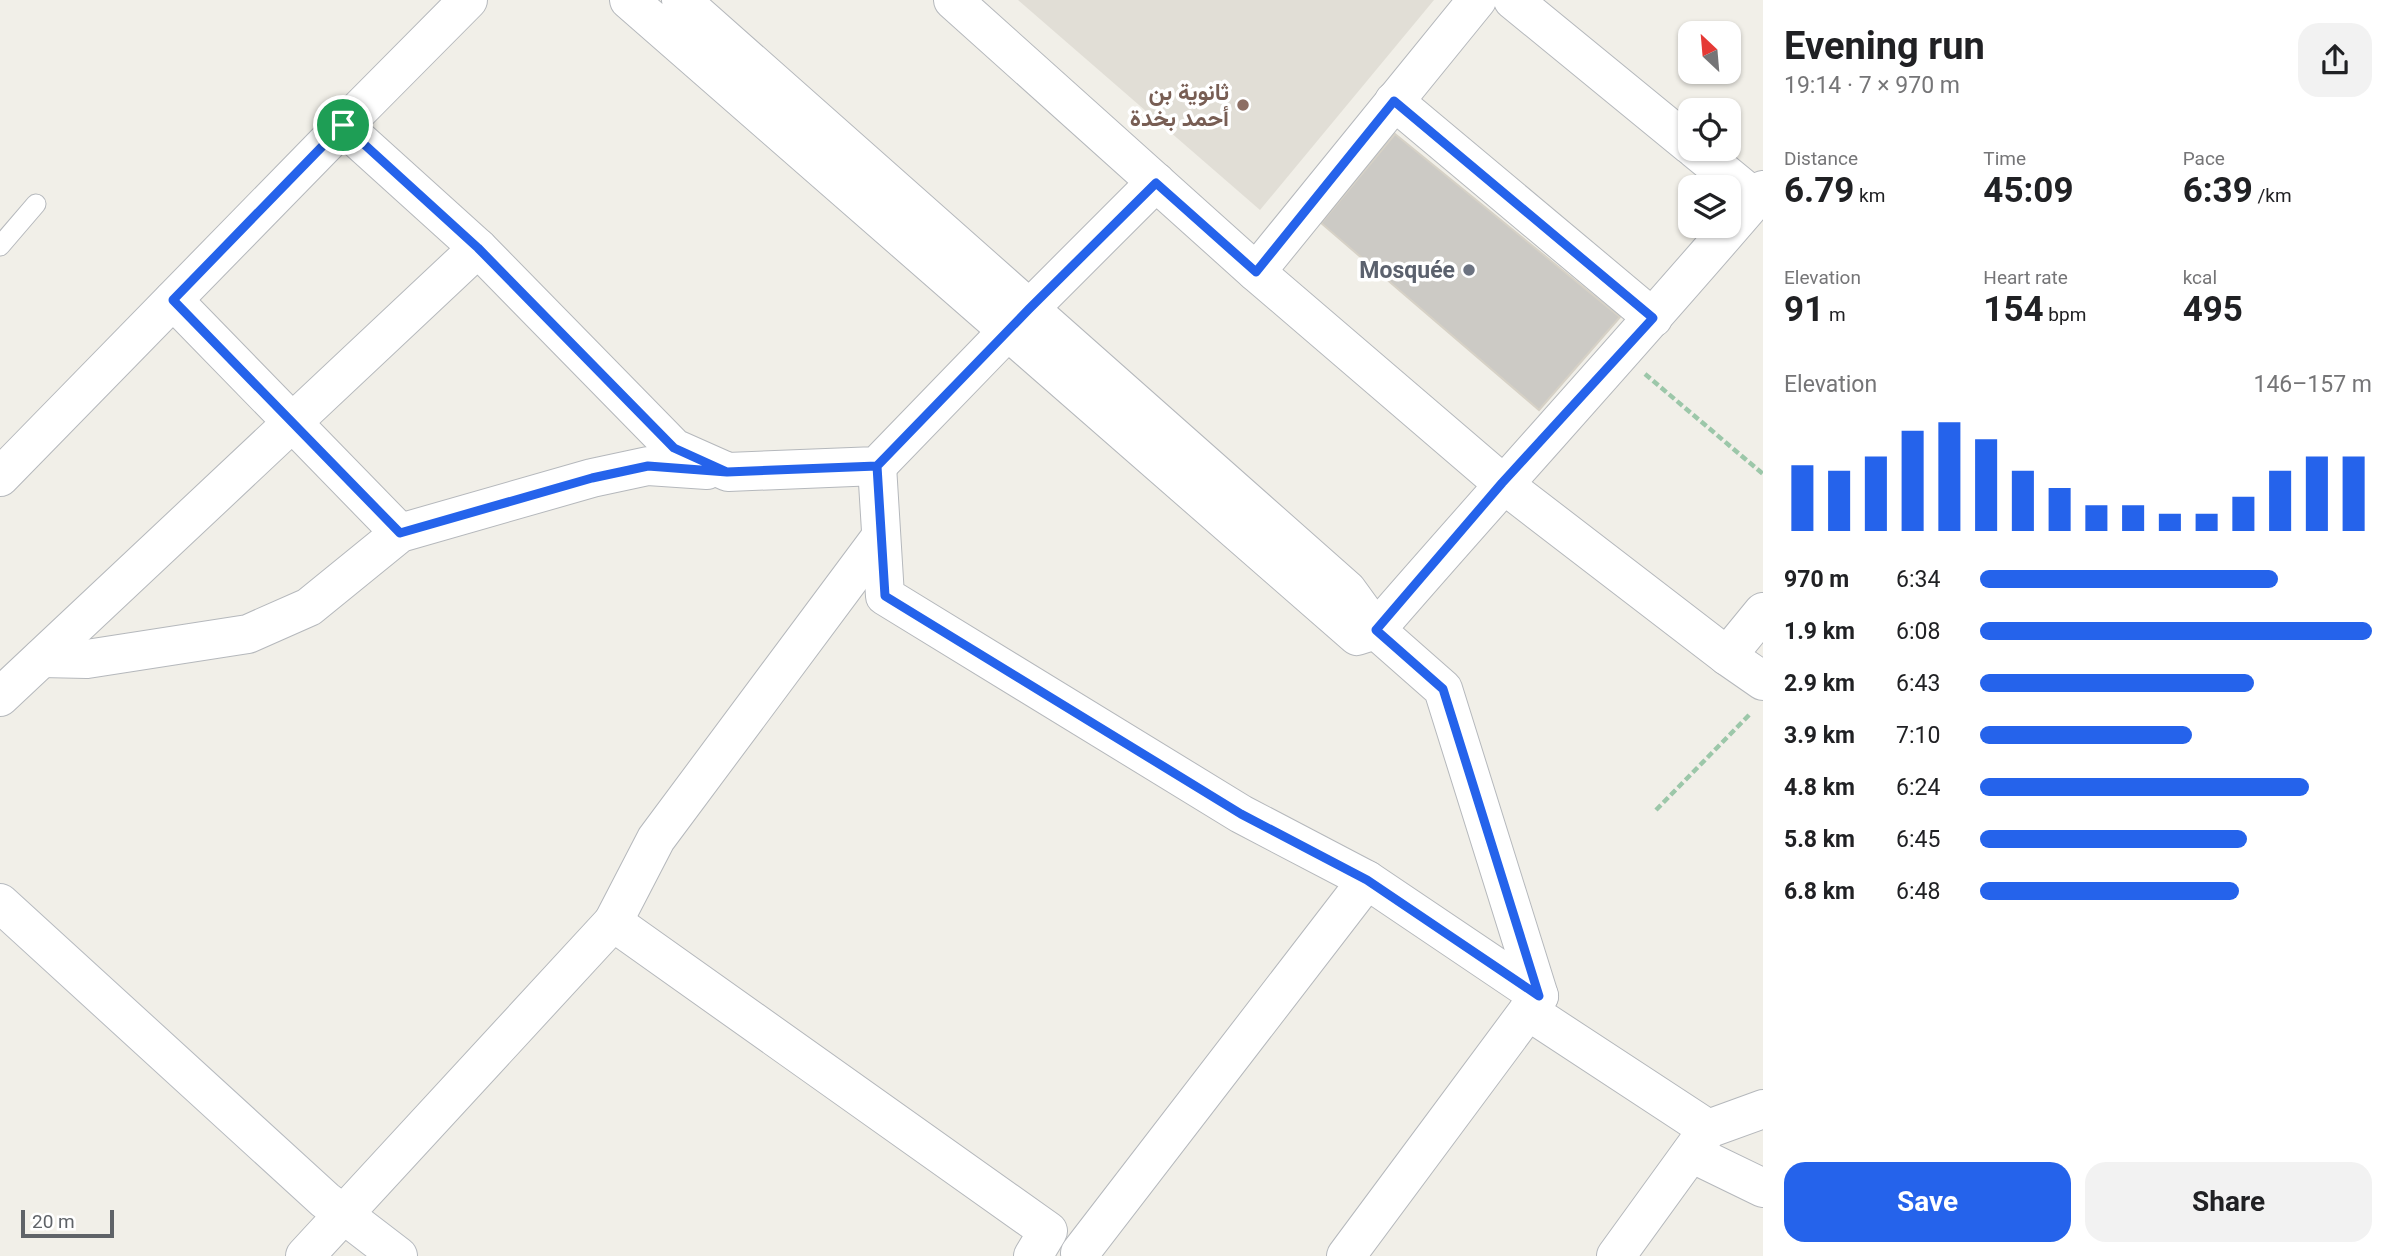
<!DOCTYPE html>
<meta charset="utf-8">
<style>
body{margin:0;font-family:Roboto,Vazirmatn,sans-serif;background:#f2f2f2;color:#202124;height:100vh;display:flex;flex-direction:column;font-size:26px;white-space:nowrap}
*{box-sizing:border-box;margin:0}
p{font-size:23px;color:#757577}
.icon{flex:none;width:38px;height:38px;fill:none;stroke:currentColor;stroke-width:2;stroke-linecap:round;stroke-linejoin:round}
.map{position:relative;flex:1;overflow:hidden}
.panel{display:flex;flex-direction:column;background:#fff;width:630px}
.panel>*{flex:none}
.needle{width:46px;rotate:334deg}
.buttons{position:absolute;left:1678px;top:21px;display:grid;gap:14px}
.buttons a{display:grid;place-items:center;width:63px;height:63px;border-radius:14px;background:#fff;box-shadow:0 2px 5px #0004;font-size:35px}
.scale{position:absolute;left:21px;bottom:18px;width:93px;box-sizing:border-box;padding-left:7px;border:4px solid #5f6368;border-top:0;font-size:19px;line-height:24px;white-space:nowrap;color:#5f6368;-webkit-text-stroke:5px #fff;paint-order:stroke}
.pin{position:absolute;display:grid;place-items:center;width:60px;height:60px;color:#fff;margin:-30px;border:4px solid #fff;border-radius:50%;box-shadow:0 2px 7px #0007}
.round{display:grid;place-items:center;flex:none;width:74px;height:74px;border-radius:21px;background:#f2f2f2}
.summary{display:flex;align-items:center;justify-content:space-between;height:119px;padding:0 21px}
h1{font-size:38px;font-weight:700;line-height:52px}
.figures{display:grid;grid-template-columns:repeat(3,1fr);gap:10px;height:119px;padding:7px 21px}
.figures div{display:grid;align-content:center}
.figures b{font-size:35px;font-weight:700}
.figures small{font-size:19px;font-weight:400}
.figures p{font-size:19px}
.chart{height:196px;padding:14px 21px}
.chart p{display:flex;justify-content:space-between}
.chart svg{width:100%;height:126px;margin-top:7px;stroke:#2563eb;stroke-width:6}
.action{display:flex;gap:14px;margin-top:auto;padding:14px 21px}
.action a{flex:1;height:80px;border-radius:21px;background:#2563eb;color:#fff;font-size:28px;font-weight:700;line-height:80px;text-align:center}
.action a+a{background:#f2f2f2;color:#202124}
ul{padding:0 21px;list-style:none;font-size:23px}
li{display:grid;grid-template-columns:112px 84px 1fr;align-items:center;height:52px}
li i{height:18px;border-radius:9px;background:#2563eb}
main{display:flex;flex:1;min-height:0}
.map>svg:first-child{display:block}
.education{fill:#e1ded6}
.building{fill:#cccac5;stroke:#d6d1c6;stroke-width:2}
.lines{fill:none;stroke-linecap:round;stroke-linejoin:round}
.lane-casing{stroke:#b5b8bc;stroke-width:21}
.street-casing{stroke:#b5b8bc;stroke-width:40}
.secondary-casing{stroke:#b6babf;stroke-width:40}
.path{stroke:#9cc7a9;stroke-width:4.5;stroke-dasharray:7 3.5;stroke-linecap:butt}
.lane{stroke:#fff;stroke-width:19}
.street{stroke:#fff;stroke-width:38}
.secondary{stroke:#fff;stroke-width:38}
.route-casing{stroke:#fff;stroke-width:14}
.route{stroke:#2563eb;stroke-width:9}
.education-dot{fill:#8d6e63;stroke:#fff;stroke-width:2.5}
.worship-dot{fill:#6b7280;stroke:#fff;stroke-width:2.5}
.labels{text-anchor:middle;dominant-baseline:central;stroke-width:7;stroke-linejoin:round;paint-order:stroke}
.education-label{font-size:23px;font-weight:bold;fill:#785e54;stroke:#fff;text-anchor:end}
.worship-label{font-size:23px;font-weight:bold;fill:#5b616d;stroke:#fff;text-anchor:end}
</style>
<main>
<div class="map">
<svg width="1763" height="1256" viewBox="0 0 1763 1256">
<rect width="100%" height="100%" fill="#f1efe8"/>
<path class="education" d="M 1018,0 L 1434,0 L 1260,210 Z"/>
<path class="building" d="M 1395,134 L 1620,317 L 1539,410 L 1321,223 Z"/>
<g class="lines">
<g class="lane-casing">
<path id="lane" d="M 0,246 L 36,204"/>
</g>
<g class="street-casing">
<g id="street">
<path d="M 629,0 L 1357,636 L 1376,630 L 1347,590 L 681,0"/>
<path d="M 953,0 L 1256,272 L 1502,483 L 1727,656 L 1763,681"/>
<path d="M 1513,0 L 1690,145"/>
<path d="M 1394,101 L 1653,318"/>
<path d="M 1695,149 L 1756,199"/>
<path d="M 478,248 L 674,448 L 728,472 L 877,466 L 1029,309 L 1156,182"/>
<path d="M 1256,272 L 1477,0"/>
<path d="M 173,300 L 400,533"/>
<path d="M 877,466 L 885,596 L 1241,814 L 1367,880"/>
<path d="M 0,477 L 343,126"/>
<path d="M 1727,656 L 1763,612"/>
<path d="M 42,658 L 87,659 L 248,634 L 309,607 L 400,533 L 592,478 L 648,466 L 707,470"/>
<path d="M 0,697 L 478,248 L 343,126 L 468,0"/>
<path d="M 613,922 L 656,839 L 880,538"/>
<path d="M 1528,1011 L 1708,1129"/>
<path d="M 1691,1153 L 1763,1188"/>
<path d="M 1080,1253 L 1367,880 L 1539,996"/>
<path d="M 305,1256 L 613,922 L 1048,1231 L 1033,1256"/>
<path d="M 1346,1256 L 1539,996 L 1443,689 L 1376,630 C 1504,482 1636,339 1763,190"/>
<path d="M 1616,1256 L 1708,1129 L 1763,1109"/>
</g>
</g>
<g class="secondary-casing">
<path id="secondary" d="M 0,903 L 325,1200 L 398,1256"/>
</g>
<g class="path">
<path d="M 1645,374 L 1763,474"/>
<path d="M 1656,810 L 1751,713"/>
</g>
<use href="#lane" class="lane"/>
<use href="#street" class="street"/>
<use href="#secondary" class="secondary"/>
</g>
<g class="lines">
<g class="route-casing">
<path id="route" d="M 343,125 L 173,300 L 400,533 L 592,478 L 648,466 L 727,472 L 877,466 L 885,596 L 1241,814 L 1367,880 L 1539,996 L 1443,689 L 1376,630 L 1502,483 L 1653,318 L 1394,101 L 1256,272 L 1156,183 L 1029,309 L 877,466 L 727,472 L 674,448 L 478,248 L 343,125"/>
</g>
<use href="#route" class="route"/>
</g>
<circle class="education-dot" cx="1243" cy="105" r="7"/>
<circle class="worship-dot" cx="1469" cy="270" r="7"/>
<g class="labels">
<g class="education-label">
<text x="1229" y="92">ثانوية بن<tspan x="1229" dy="26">أحمد بخدة</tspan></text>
</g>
<g class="worship-label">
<text x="1455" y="270">Mosquée</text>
</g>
</g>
</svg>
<div class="buttons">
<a><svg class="needle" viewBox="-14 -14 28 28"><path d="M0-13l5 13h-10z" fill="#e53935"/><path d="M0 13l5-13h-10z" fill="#757577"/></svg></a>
<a><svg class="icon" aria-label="locate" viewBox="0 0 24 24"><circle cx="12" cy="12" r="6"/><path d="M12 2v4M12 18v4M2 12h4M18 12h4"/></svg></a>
<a><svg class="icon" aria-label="layers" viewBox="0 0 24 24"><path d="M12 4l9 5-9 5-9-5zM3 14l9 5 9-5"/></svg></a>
</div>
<div class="scale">20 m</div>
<div class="pin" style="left:343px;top:125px;background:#1e9e55"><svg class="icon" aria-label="arrive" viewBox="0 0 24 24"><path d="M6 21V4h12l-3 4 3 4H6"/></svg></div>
</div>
<section class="panel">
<div class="summary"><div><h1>Evening run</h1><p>19:14 · 7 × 970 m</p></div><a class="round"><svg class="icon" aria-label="share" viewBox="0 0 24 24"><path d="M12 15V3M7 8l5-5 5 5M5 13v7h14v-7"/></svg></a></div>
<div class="figures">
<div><p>Distance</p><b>6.79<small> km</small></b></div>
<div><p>Time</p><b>45:09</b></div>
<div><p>Pace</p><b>6:39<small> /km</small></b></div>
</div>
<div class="figures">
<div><p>Elevation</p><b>91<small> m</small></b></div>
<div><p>Heart rate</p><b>154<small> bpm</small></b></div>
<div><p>kcal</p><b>495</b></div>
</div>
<div class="chart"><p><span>Elevation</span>146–157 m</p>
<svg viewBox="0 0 160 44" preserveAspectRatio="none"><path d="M5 44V21M15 44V23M25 44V18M35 44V9M45 44V6M55 44V12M65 44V23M75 44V29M85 44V35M95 44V35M105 44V38M115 44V38M125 44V32M135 44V23M145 44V18M155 44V18"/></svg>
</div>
<ul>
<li><b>970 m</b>6:34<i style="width:76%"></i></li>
<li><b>1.9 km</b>6:08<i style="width:100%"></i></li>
<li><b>2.9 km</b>6:43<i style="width:70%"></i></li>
<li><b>3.9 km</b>7:10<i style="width:54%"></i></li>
<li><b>4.8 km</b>6:24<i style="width:84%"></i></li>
<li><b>5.8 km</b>6:45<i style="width:68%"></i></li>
<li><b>6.8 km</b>6:48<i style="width:66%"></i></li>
</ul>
<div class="action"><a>Save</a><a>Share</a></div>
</section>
</main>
